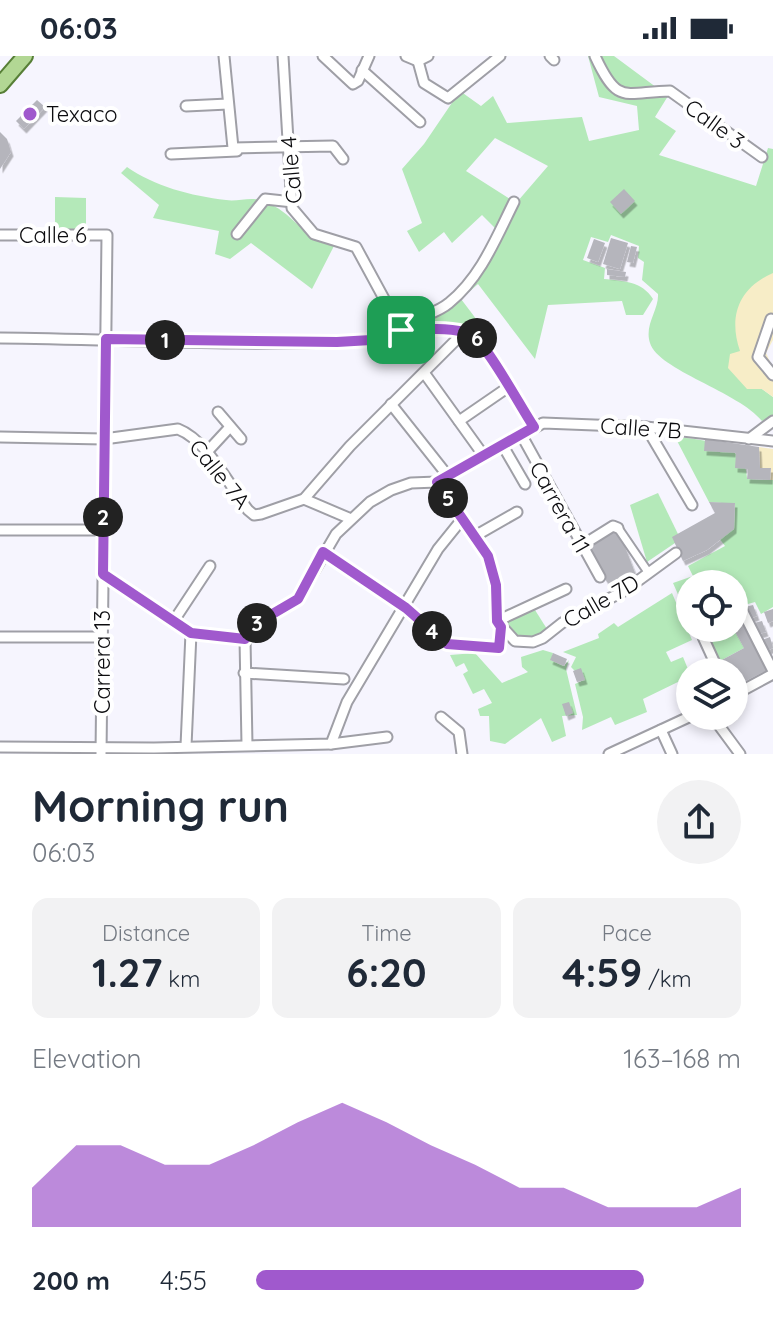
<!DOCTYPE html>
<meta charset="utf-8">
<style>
body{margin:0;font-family:Quicksand,sans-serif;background:#f2f2f3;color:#1f2937;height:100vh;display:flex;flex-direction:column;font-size:30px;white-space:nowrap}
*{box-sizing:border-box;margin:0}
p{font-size:26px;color:#747a83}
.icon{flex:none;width:44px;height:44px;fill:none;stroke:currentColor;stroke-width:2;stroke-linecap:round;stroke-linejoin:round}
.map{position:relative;height:698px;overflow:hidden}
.details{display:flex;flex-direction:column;background:#fff;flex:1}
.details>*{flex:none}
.fabs{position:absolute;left:676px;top:514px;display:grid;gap:16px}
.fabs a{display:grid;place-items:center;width:72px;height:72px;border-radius:50%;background:#fff;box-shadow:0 4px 12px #0003;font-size:40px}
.pin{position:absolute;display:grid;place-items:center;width:68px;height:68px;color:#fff;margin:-34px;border-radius:16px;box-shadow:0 4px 12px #0006}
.km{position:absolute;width:40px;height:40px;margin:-20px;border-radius:50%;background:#222;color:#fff;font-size:22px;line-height:40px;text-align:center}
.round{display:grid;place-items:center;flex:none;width:84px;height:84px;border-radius:42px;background:#f2f2f3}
.overview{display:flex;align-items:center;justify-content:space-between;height:136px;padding:0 32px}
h1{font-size:44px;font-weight:700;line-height:60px}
.figures{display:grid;grid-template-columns:repeat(3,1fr);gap:12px;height:136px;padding:8px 32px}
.figures div{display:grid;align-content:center;border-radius:16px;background:#f2f2f3;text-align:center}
.figures b{font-size:40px;font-weight:700}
.figures small{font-size:22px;font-weight:400}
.figures p{font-size:22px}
.chart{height:224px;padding:16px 32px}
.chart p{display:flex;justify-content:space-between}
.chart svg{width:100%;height:144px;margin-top:8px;fill:#a059cd;opacity:.7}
ul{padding:0 32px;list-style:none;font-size:26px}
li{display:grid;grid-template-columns:128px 96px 1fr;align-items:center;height:60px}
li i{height:20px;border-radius:10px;background:#a059cd}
.status{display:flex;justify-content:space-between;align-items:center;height:56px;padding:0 40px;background:#fff;direction:ltr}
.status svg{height:22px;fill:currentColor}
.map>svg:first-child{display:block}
.green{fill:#b4e9b9}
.sand{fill:#f7edc7}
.building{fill:#b5b5bc;filter:url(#shadow)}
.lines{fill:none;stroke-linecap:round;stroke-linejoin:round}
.pedestrian-casing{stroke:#9f9fa6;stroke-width:11}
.minor-casing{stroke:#9f9fa6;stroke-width:13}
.primary-casing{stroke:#577f37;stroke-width:18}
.pedestrian{stroke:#fff;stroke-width:7}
.minor{stroke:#fff;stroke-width:9}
.primary{stroke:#b2d794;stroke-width:14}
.route-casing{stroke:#fff;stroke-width:16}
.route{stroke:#a059cd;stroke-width:10}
.poi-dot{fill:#a059cd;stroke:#fff;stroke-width:3}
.labels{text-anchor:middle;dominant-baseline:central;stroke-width:8;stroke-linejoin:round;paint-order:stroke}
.poi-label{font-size:22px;fill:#0c0c0f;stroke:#fff;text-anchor:start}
.street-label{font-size:22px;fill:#0c0c0f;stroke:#fff}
</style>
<div class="status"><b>06:03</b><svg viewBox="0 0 49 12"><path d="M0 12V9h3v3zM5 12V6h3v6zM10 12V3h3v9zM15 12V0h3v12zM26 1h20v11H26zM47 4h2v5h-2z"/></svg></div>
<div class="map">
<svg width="773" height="698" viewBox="0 0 773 698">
<defs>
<filter id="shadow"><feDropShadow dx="2.5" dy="4.5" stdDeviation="0" flood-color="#0004"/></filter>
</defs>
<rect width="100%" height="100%" fill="#f6f5fe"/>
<g class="green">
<path d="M 588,0 L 614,0 L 668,40 L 655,61 L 676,75 L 659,99 L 756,130 L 768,92 L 773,93 L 773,218 L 762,333 L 773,341 L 773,359 L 762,365 C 739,336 658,314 650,287 C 644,269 659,254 658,238 L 642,224 L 644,206 L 638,202 L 639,190 L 611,179 L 608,186 L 591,181 L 583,204 L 605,212 L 604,223 C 623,225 642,225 653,243 L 643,259 L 626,259 L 622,245 L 548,249 L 535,303 L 478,228 L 461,243 L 483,272 L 412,267 L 451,251 L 484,211 L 517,146 L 548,110 L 495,82 L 466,115 L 510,143 L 495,172 L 482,159 L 452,187 L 444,176 L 419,196 L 407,175 L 422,167 L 402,113 L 424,88 L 460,35 L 481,50 L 493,40 L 507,67 L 582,61 L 589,85 L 639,74 L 637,50 L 599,41 Z"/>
<path d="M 127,111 C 154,130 191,140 226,144 C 238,146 251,140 263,145 C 296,157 295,178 335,188 L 312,233 L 251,187 L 230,203 L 215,198 L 219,175 L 153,162 L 159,149 L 121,117 Z"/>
<path d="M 55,141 L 86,142 L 86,177 L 55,177 Z"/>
<path d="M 675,381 C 702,383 748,388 747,423 L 773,424 L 773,551 L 761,558 L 755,546 L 734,552 L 734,528 L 690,528 L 690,549 L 684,552 L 673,527 L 693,520 L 688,510 L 725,490 L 719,482 L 734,473 L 735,448 L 709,446 Z"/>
<path d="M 658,437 L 678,478 L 675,487 L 647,506 L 630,449 Z"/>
<path d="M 672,537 L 692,584 L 666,596 L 671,606 L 683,601 L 690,618 L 690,631 L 685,633 L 680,625 L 643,643 L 647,656 L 615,669 L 611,661 L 582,674 L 583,661 L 575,628 L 584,624 L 571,611 L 576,601 L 563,596 L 599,582 L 598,578 L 614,567 L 618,571 Z"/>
<path d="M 535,554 L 547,573 L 528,584 L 517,579 L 507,566 Z"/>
<path d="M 704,572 L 733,572 L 744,592 L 720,605 L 708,580 L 696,577 Z"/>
<path d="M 543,594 L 553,597 L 551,604 L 564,610 L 569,604 L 566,613 L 577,659 L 562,660 L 566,680 L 552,686 L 541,662 L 505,688 L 490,685 L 489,660 L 480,660 L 478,653 L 492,647 L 484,633 L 473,638 L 463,618 L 468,615 L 464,607 L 456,611 L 450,599 L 475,597 L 502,627 L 528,616 L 522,611 L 521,601 Z"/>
</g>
<g class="sand">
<path d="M 773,217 L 773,284 L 766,297 L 773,312 L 773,341 L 762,333 L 747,333 L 728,312 L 730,298 L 740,295 C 728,260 739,232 773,217 Z"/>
<path d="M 759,391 L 773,393 L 773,424 L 770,424 L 771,412 L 760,412 Z"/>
</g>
<g class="building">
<path d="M 37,44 L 45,51 L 24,73 L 16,65 Z"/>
<path d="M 0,76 L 7,83 L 11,96 L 0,113 Z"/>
<path d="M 624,133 L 635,145 L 621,158 L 610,146 Z"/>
<path d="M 611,182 L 628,187 L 620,213 L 603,208 Z"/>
<path d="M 594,183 L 605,187 L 598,206 L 587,202 Z"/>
<path d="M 631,190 L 637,191 L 633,207 L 627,206 Z"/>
<path d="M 607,213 L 626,216 L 625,221 L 607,219 Z"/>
<path d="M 705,383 L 759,391 L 760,412 L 771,412 L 770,424 L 747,423 L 748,413 L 735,412 L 736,397 L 704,395 Z"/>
<path d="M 709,446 L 735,447 L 734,473 L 707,494 L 683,505 L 672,481 L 715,457 Z"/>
<path d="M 613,472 L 618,473 L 637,522 L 619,538 L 607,526 L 588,491 Z"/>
<path d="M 753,549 L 757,560 L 749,563 L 745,551 Z"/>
<path d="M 734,553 L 767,614 L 734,631 L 734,616 L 726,616 L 720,605 L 744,592 L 733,572 Z"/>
<path d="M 773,553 L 773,565 L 768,567 L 764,556 Z"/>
<path d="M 762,565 L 766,576 L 759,578 L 754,567 Z"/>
<path d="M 770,581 L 773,592 L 766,595 L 762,584 Z"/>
<path d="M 553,597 L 567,603 L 564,610 L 550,604 Z"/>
<path d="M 581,612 L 585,624 L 577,626 L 573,615 Z"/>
<path d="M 569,646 L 573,657 L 566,660 L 562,648 Z"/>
</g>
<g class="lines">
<g class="pedestrian-casing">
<path id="pedestrian" d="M 618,472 L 648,516"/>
</g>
<g class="minor-casing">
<g id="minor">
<path d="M 224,0 L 233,92 L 333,90 L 343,103"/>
<path d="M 283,0 L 292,152 L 314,178 L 356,191 L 401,274"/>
<path d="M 323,0 L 353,28 L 358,25 L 369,0"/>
<path d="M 406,0 L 418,5 L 428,0"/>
<path d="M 550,0 L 554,4"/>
<path d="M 595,0 C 618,50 624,36 670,35 L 762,101"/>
<path d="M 418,5 L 424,27 L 448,42 L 500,0"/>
<path d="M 362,14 L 420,66"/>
<path d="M 186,50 L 228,48"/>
<path d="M 171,98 L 237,95"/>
<path d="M 237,178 L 265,143 L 293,146"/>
<path d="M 0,179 L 107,179 L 101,698"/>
<path d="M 771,263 L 758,301 L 773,319"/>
<path d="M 401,274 C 415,260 435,259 449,247 C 481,221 496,182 514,146"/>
<path d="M 0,282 C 118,283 236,291 354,285 C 388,283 441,261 474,280 C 485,286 523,355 534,371"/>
<path d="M 425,318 L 484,400"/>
<path d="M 391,348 L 448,420"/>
<path d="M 218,356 L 241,383"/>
<path d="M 459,365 L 507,332"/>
<path d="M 646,371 L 692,449"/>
<path d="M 522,380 L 600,521"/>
<path d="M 0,381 L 104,383 L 178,373 C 207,384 229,429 248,454 L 254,459 L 261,458 L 304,443 L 350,390 L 464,276"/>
<path d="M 749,383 L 773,365"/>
<path d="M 503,390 L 525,428"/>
<path d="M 206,397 L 230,371"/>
<path d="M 437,426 L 488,500 L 496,529 L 497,565 L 515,585 L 533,586 L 543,582 L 562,567 L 624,535 L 676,497"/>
<path d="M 304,443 L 351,463"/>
<path d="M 0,474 L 103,474"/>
<path d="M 475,480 L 517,456"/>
<path d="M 581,490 L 613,470 L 618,472"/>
<path d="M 323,496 L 406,552 L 447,588 L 499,592 L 501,571"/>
<path d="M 103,518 L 191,577 L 245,583"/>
<path d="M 742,554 L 773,615"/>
<path d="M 497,565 L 566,533"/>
<path d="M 173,566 L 210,510"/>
<path d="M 0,581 L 102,581"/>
<path d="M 703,581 L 719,616"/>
<path d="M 244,617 L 344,623"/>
<path d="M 734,639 L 773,618"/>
<path d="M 712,660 L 740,698"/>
<path d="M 441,661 L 459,676 L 462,698"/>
<path d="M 661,674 L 672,698"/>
<path d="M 331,688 L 347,646 L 438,493 L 463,462"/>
<path d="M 247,689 L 245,583 L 257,567 L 298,543 L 336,478 L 370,446 L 391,434 L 411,427 L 437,426 L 543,367 L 646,371 L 773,385"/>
<path d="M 186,690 L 191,577"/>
<path d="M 0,691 L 154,692 L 331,688 L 387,681"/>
<path d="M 609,698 L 691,660"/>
</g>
</g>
<g class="primary-casing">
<path id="primary" d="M 0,29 L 25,0"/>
</g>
<use href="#pedestrian" class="pedestrian"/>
<use href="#minor" class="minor"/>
<use href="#primary" class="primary"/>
</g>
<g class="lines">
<g class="route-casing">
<path id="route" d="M 401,274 C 422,274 450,270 470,278 C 485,284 521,352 534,371 L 437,426 L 488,500 L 496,529 L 497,565 L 501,571 L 499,592 L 447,588 L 406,552 L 323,496 L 298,543 L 257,567 L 245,583 L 191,577 L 103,518 L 106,283 L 337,286 L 371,284 Z"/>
</g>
<use href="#route" class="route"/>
</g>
<circle class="poi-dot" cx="30" cy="58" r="8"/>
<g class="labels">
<g class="poi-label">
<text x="46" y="58">Texaco</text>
</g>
<g class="street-label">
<text transform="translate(715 68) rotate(36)">Calle 3</text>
<text transform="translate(291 114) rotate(-95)">Calle 4</text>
<text x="53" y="179">Calle 6</text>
<text transform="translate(641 372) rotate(4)">Calle 7B</text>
<text transform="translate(220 418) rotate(51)">Calle 7A</text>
<text transform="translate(560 451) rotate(61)">Carrera 11</text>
<text transform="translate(601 545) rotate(-30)">Calle 7D</text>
<text transform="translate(102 606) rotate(-90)">Carrera 13</text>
</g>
</g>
</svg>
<div class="fabs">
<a><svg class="icon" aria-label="locate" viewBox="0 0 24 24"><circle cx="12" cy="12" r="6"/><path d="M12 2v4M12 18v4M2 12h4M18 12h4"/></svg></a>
<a><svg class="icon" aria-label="layers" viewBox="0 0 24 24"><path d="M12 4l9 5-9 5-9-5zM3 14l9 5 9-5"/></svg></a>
</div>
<div class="pin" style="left:401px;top:274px;background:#1e9e55"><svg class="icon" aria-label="arrive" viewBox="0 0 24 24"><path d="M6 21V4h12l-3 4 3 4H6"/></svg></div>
<b class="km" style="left:165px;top:284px">1</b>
<b class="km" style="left:103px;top:461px">2</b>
<b class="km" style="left:257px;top:567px">3</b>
<b class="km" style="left:432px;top:575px">4</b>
<b class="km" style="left:448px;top:442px">5</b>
<b class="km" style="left:477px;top:282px">6</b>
</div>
<section class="details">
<div class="overview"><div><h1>Morning run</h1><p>06:03</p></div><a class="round"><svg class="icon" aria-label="share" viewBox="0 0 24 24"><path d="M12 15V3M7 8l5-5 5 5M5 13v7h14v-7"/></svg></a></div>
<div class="figures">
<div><p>Distance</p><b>1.27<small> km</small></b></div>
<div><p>Time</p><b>6:20</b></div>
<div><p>Pace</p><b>4:59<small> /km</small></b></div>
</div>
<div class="chart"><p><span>Elevation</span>163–168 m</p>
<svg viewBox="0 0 160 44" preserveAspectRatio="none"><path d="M0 44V32L10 19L20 19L30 25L40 25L50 19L60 12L70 6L80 12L90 19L100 25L110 32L120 32L130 38L140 38L150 38L160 32V44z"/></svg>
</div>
<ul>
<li><b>200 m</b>4:55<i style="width:80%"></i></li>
</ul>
</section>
